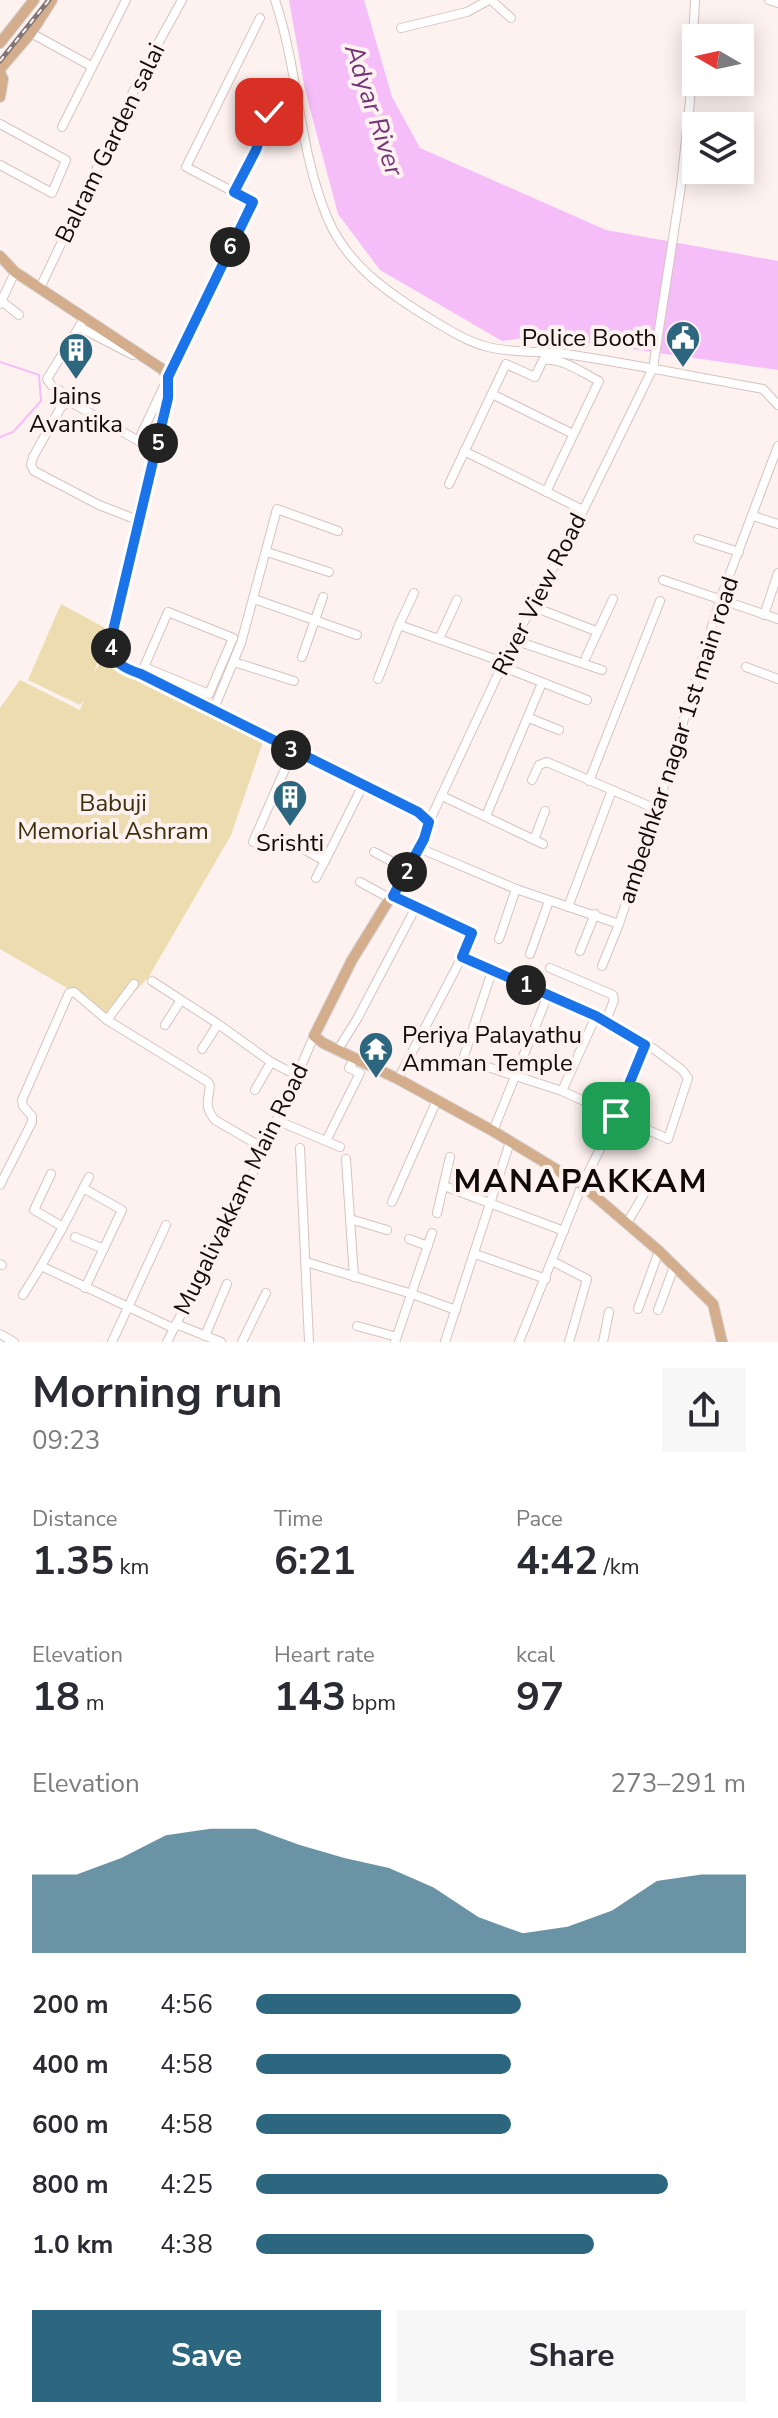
<!DOCTYPE html>
<meta charset="utf-8">
<style>
body{margin:0;font-family:"Nunito Sans",sans-serif;background:#f7f7f7;color:#2b2b33;height:100vh;display:flex;flex-direction:column;font-size:30px;white-space:nowrap}
*{box-sizing:border-box;margin:0}
p{font-size:26px;color:#7c7c81}
.icon{flex:none;width:44px;height:44px;fill:none;stroke:currentColor;stroke-width:2;stroke-linecap:round;stroke-linejoin:round}
.map{position:relative;height:1342px;overflow:hidden}
.panel{display:flex;flex-direction:column;background:#fff;flex:1}
.panel>*{flex:none}
.needle{width:52px;rotate:279deg}
.fabs{position:absolute;left:682px;top:24px;display:grid;gap:16px}
.fabs a{display:grid;place-items:center;width:72px;height:72px;border-radius:0px;background:#fff;box-shadow:0 4px 20px #0003;font-size:40px}
.pin{position:absolute;display:grid;place-items:center;width:68px;height:68px;color:#fff;margin:-34px;border-radius:16px;box-shadow:0 4px 12px #0006}
.km{position:absolute;width:40px;height:40px;margin:-20px;border-radius:50%;background:#222;color:#fff;font-size:22px;line-height:40px;text-align:center}
.round{display:grid;place-items:center;flex:none;width:84px;height:84px;border-radius:0px;background:#f7f7f7}
.headline{display:flex;align-items:center;justify-content:space-between;height:136px;padding:0 32px}
h1{font-size:44px;font-weight:700;line-height:60px}
.figures{display:grid;grid-template-columns:repeat(3,1fr);gap:12px;height:136px;padding:8px 32px}
.figures div{display:grid;align-content:center}
.figures b{font-size:40px;font-weight:700}
.figures small{font-size:22px;font-weight:400}
.figures p{font-size:22px}
.chart{height:224px;padding:16px 32px}
.chart p{display:flex;justify-content:space-between}
.chart svg{width:100%;height:144px;margin-top:8px;fill:#2c667f;opacity:.7}
.primary-button{display:flex;gap:16px;margin-top:auto;padding:16px 32px}
.primary-button a{flex:1;height:92px;border-radius:0px;background:#2c667f;color:#fff;font-size:32px;font-weight:700;line-height:92px;text-align:center}
.primary-button a+a{background:#f7f7f7;color:#2b2b33}
ul{padding:0 32px;list-style:none;font-size:26px}
li{display:grid;grid-template-columns:128px 96px 1fr;align-items:center;height:60px}
li i{height:20px;border-radius:10px;background:#2c667f}
.map>svg:first-child{display:block}
.green{fill:#ecdcaf}
.water{fill:#f5bef9}
.lines{fill:none;stroke-linecap:round;stroke-linejoin:round}
.stream{stroke:#f5bef9;stroke-width:2}
.minor-casing{stroke:#d7c2bf;stroke-width:10}
.major-casing{stroke:#d4d3d3;stroke-width:12}
.minor{stroke:#fff;stroke-width:8}
.major{stroke:#d3ad8c;stroke-width:10}
.rail-casing{stroke:#7f7675;stroke-width:5}
.rail{stroke:#fef2f0;stroke-width:2;stroke-dasharray:6;stroke-linecap:butt}
.route-casing{stroke:#fff;stroke-width:16}
.route{stroke:#1a73e8;stroke-width:10}
.labels{text-anchor:middle;dominant-baseline:central;stroke-width:8;stroke-linejoin:round;paint-order:stroke}
.street-label{font-size:24px;fill:#100a09;stroke:#fef2f0}
.poi-label{font-size:24px;fill:#100a09;stroke:#fef2f0}
.park-label{font-size:24px;fill:#3b300e;stroke:#fef2f0}
.water-label{font-size:26px;font-style:italic;fill:#73347a;stroke:#fef2f0}
.district-label{font-size:32px;font-weight:bold;letter-spacing:2px;fill:#100a09;stroke:#fef2f0}
</style>
<div class="map">
<svg width="778" height="1342" viewBox="0 0 778 1342">
<rect width="100%" height="100%" fill="#fef2f0"/>
<path class="green" d="M 61,604 L 107,629 L 94,673 L 101,660 L 263,742 L 231,835 L 148,978 L 107,1020 L 74,992 L 0,949 L 0,708 L 20,680 L 80,710 L 84,700 L 80,705 L 28,680 Z"/>
<path class="water" d="M 289,0 L 364,0 L 392,97 L 420,148 L 606,230 L 778,261 L 778,370 L 539,336 L 502,341 L 380,270 L 338,214 L 305,90 Z"/>
<g class="lines">
<path class="stream" d="M 0,362 L 39,375 L 41,401 L 13,432 L 0,437"/>
<g class="minor-casing">
<g id="minor">
<path d="M 275,0 C 299,71 298,147 327,217 C 347,266 391,295 434,321 C 451,331 468,342 488,347 C 510,353 542,351 566,354 C 632,364 697,377 763,389 L 778,405"/>
<path d="M 491,0 L 511,18"/>
<path d="M 769,0 L 778,3"/>
<path d="M 401,28 L 467,12 L 489,0"/>
<path d="M 31,33 L 91,66"/>
<path d="M 0,124 L 66,160 L 52,193 L 0,165"/>
<path d="M 62,127 L 126,0"/>
<path d="M 234,192 L 256,150 L 269,112"/>
<path d="M 40,288 L 144,69 L 182,0"/>
<path d="M 0,300 L 19,315"/>
<path d="M 0,304 L 15,272"/>
<path d="M 79,327 L 133,355"/>
<path d="M 168,377 L 209,289 L 253,202 L 186,167 L 260,18"/>
<path d="M 492,394 L 573,434"/>
<path d="M 76,400 L 52,386 L 47,379 L 84,319"/>
<path d="M 140,437 L 165,384"/>
<path d="M 464,451 L 583,510"/>
<path d="M 449,484 L 506,364 L 535,377 L 543,360 C 563,358 581,372 599,381 L 546,492"/>
<path d="M 753,516 L 778,524"/>
<path d="M 140,521 L 99,505 L 34,471 L 31,465 L 33,457 L 61,407 L 69,401 L 156,451"/>
<path d="M 698,539 L 739,552"/>
<path d="M 267,552 L 329,572"/>
<path d="M 663,580 L 778,619"/>
<path d="M 254,599 L 357,635"/>
<path d="M 531,606 L 596,631"/>
<path d="M 764,615 L 778,573"/>
<path d="M 399,625 L 414,593"/>
<path d="M 439,639 L 457,600"/>
<path d="M 514,640 L 602,670"/>
<path d="M 302,657 L 323,597"/>
<path d="M 586,657 L 613,599"/>
<path d="M 234,662 L 294,681"/>
<path d="M 501,666 L 587,700"/>
<path d="M 144,667 L 178,681"/>
<path d="M 746,667 L 778,679"/>
<path d="M 141,674 L 168,612 L 233,638 L 209,694 L 178,681 L 173,690"/>
<path d="M 378,679 L 399,625 L 503,662"/>
<path d="M 213,711 L 241,643 L 277,509 L 338,531"/>
<path d="M 529,718 L 559,730"/>
<path d="M 532,780 L 539,765 L 547,762 L 612,790 L 568,907"/>
<path d="M 589,781 L 660,601"/>
<path d="M 612,790 L 656,809"/>
<path d="M 442,796 L 543,844"/>
<path d="M 486,816 L 542,683"/>
<path d="M 429,822 L 514,640 L 578,521 L 653,368 L 681,186 L 690,101 L 695,0"/>
<path d="M 283,838 L 325,861 L 363,785"/>
<path d="M 534,840 L 545,811"/>
<path d="M 253,842 L 293,751"/>
<path d="M 419,848 L 516,889 L 619,924 L 647,841 L 720,600 L 778,446"/>
<path d="M 374,852 L 408,870"/>
<path d="M 316,878 L 325,861"/>
<path d="M 360,882 L 391,899"/>
<path d="M 393,896 L 472,933 L 462,957 L 606,1021 L 654,1049 L 682,1070 L 688,1078 L 668,1139 L 562,1091 L 463,1059 L 492,971"/>
<path d="M 499,939 L 516,889"/>
<path d="M 580,951 L 595,914"/>
<path d="M 530,954 L 549,901"/>
<path d="M 602,966 L 619,924"/>
<path d="M 550,968 L 613,995 L 614,1000 L 606,1021"/>
<path d="M 152,981 L 218,1024 L 271,1062 L 296,1075"/>
<path d="M 107,1020 L 134,984"/>
<path d="M 165,1025 L 181,1000"/>
<path d="M 202,1049 L 218,1024"/>
<path d="M 337,1051 L 357,1019 L 416,907"/>
<path d="M 398,1079 L 462,957"/>
<path d="M 255,1090 L 271,1062"/>
<path d="M 562,1091 L 596,1016"/>
<path d="M 276,1120 L 340,1147"/>
<path d="M 493,1131 L 548,995"/>
<path d="M 326,1141 L 360,1073 L 349,1068 L 354,1059"/>
<path d="M 300,1148 L 309,1342"/>
<path d="M 346,1159 L 354,1277"/>
<path d="M 0,1185 L 32,1122 L 32,1116 L 23,1106 L 22,1100 L 69,993 L 74,992 L 107,1020 L 208,1082 L 210,1086 C 208,1101 204,1107 215,1120 L 265,1149"/>
<path d="M 444,1186 L 564,1231"/>
<path d="M 83,1188 L 122,1210 L 85,1288"/>
<path d="M 392,1202 L 436,1102"/>
<path d="M 437,1213 L 450,1157"/>
<path d="M 350,1219 L 387,1230"/>
<path d="M 627,1223 L 650,1184"/>
<path d="M 63,1227 L 89,1177"/>
<path d="M 75,1237 L 104,1249"/>
<path d="M 409,1239 L 428,1246"/>
<path d="M 475,1254 L 546,1279"/>
<path d="M 552,1261 L 587,1279 L 569,1342"/>
<path d="M 306,1262 L 412,1294 L 456,1310"/>
<path d="M 0,1264 L 2,1265"/>
<path d="M 41,1266 L 63,1227 L 34,1210 L 51,1174"/>
<path d="M 23,1295 L 41,1266 L 173,1328"/>
<path d="M 638,1309 L 659,1251"/>
<path d="M 658,1310 L 674,1267"/>
<path d="M 176,1324 L 221,1342"/>
<path d="M 357,1326 L 397,1337"/>
<path d="M 0,1334 L 14,1342"/>
<path d="M 205,1336 L 227,1284"/>
<path d="M 112,1342 L 166,1225"/>
<path d="M 167,1342 L 265,1149 L 314,1036"/>
<path d="M 242,1342 L 266,1293"/>
<path d="M 395,1342 L 432,1233"/>
<path d="M 445,1342 L 510,1142"/>
<path d="M 519,1342 L 582,1185 L 621,1107 L 645,1045"/>
<path d="M 603,1342 L 609,1312"/>
</g>
</g>
<g class="major-casing">
<g id="major">
<path d="M 0,43 L 34,0"/>
<path d="M 0,69 L 31,33 L 52,0"/>
<path d="M 0,73 L 3,79 L 0,97"/>
<path d="M 0,256 L 15,272 L 162,369 L 168,377 L 168,398 L 163,421 L 110,645 L 115,662 L 418,812 L 429,822 L 411,864 L 352,960 L 314,1036 L 323,1043 L 398,1079 L 493,1131 L 582,1185 L 659,1251 L 713,1304 L 722,1342"/>
</g>
</g>
<use href="#minor" class="minor"/>
<use href="#major" class="major"/>
<g class="rail-casing">
<path id="rail" d="M 0,61 L 49,0"/>
</g>
<use href="#rail" class="rail"/>
</g>
<g class="lines">
<g class="route-casing">
<path id="route" d="M 269,112 L 256,150 L 234,192 L 253,202 L 168,377 L 168,398 L 112,635 C 107,660 120,667 141,674 L 418,812 L 429,822 L 424,839 L 393,896 L 472,933 L 462,957 L 596,1016 L 645,1045 L 616,1116"/>
</g>
<use href="#route" class="route"/>
</g>
<defs>
<g id="civic-pin" transform="scale(1.8)"><path d="M0 17L-7.5 6A9.5 9.5 0 1 1 7.5 6Z" fill="#2c667f" stroke="#fef2f0"/><path d="M-.6-6.5H3V-4.5H.6V-3L4-1V1h2V6H-6V1h2V-1L-.6-3ZM-1.2 2.5V6h2.4V2.5Z" fill="#fff"/></g>
<g id="building-pin" transform="scale(1.8)"><path d="M0 17L-7.5 6A9.5 9.5 0 1 1 7.5 6Z" fill="#2c667f" stroke="#fef2f0"/><path d="M-4-6H4V6H1V3H-1V6H-4ZM-2.5-4.3h1.7v1.8h-1.7ZM.8-4.3h1.7v1.8H.8ZM-2.5-1h1.7V.8h-1.7ZM.8-1h1.7V.8H.8Z" fill="#fff"/></g>
<g id="temple-pin" transform="scale(1.8)"><path d="M0 17L-7.5 6A9.5 9.5 0 1 1 7.5 6Z" fill="#2c667f" stroke="#fef2f0"/><path d="M0-6L5-2H3V0L6.5 2.5H4V6H1.5V3h-3V6H-4V2.5H-6.5L-3 0V-2H-5Z" fill="#fff"/></g>
</defs>
<g fill-rule="evenodd">
<use href="#civic-pin" x="683" y="338"/>
<use href="#building-pin" x="76" y="350"/>
<use href="#building-pin" x="290" y="797"/>
<use href="#temple-pin" x="376" y="1049"/>
</g>
<g class="labels">
<g class="street-label">
<text transform="translate(110 143) rotate(-64)">Balram Garden salai</text>
<text transform="translate(539 594) rotate(-63)">River View Road</text>
<text transform="translate(678 740) rotate(-72)">ambedhkar nagar 1st main road</text>
<text transform="translate(241 1189) rotate(-64)">Mugalivakkam Main Road</text>
</g>
<g class="poi-label">
<text x="657" y="338" text-anchor="end">Police Booth</text>
<text x="76" y="396">Jains<tspan x="76" dy="28">Avantika</tspan></text>
<text x="290" y="843">Srishti</text>
<text x="402" y="1035" text-anchor="start">Periya Palayathu<tspan x="402" dy="28">Amman Temple</tspan></text>
</g>
<g class="park-label">
<text x="113" y="803">Babuji<tspan x="113" dy="28">Memorial Ashram</tspan></text>
</g>
<g class="water-label">
<text transform="translate(374 110) rotate(72)">Adyar River</text>
</g>
<g class="district-label">
<text x="581" y="1181">MANAPAKKAM</text>
</g>
</g>
</svg>
<div class="fabs">
<a><svg class="needle" viewBox="-14 -14 28 28"><path d="M0-13l5 13h-10z" fill="#e53935"/><path d="M0 13l5-13h-10z" fill="#7c7c81"/></svg></a>
<a><svg class="icon" aria-label="layers" viewBox="0 0 24 24"><path d="M12 4l9 5-9 5-9-5zM3 14l9 5 9-5"/></svg></a>
</div>
<div class="pin" style="left:616px;top:1116px;background:#1e9e55"><svg class="icon" aria-label="arrive" viewBox="0 0 24 24"><path d="M6 21V4h12l-3 4 3 4H6"/></svg></div>
<div class="pin" style="left:269px;top:112px;background:#d93025"><svg class="icon" aria-label="check" viewBox="0 0 24 24"><path d="M5 12l5 5 9-10"/></svg></div>
<b class="km" style="left:526px;top:985px">1</b>
<b class="km" style="left:407px;top:872px">2</b>
<b class="km" style="left:291px;top:750px">3</b>
<b class="km" style="left:111px;top:648px">4</b>
<b class="km" style="left:158px;top:443px">5</b>
<b class="km" style="left:230px;top:247px">6</b>
</div>
<section class="panel">
<div class="headline"><div><h1>Morning run</h1><p>09:23</p></div><a class="round"><svg class="icon" aria-label="share" viewBox="0 0 24 24"><path d="M12 15V3M7 8l5-5 5 5M5 13v7h14v-7"/></svg></a></div>
<div class="figures">
<div><p>Distance</p><b>1.35<small> km</small></b></div>
<div><p>Time</p><b>6:21</b></div>
<div><p>Pace</p><b>4:42<small> /km</small></b></div>
</div>
<div class="figures">
<div><p>Elevation</p><b>18<small> m</small></b></div>
<div><p>Heart rate</p><b>143<small> bpm</small></b></div>
<div><p>kcal</p><b>97</b></div>
</div>
<div class="chart"><p><span>Elevation</span>273–291 m</p>
<svg viewBox="0 0 160 44" preserveAspectRatio="none"><path d="M0 44V20L10 20L20 15L30 8L40 6L50 6L60 11L70 15L80 18L90 24L100 33L110 38L120 36L130 31L140 22L150 20L160 20V44z"/></svg>
</div>
<ul>
<li><b>200 m</b>4:56<i style="width:54%"></i></li>
<li><b>400 m</b>4:58<i style="width:52%"></i></li>
<li><b>600 m</b>4:58<i style="width:52%"></i></li>
<li><b>800 m</b>4:25<i style="width:84%"></i></li>
<li><b>1.0 km</b>4:38<i style="width:69%"></i></li>
</ul>
<div class="primary-button"><a>Save</a><a>Share</a></div>
</section>
